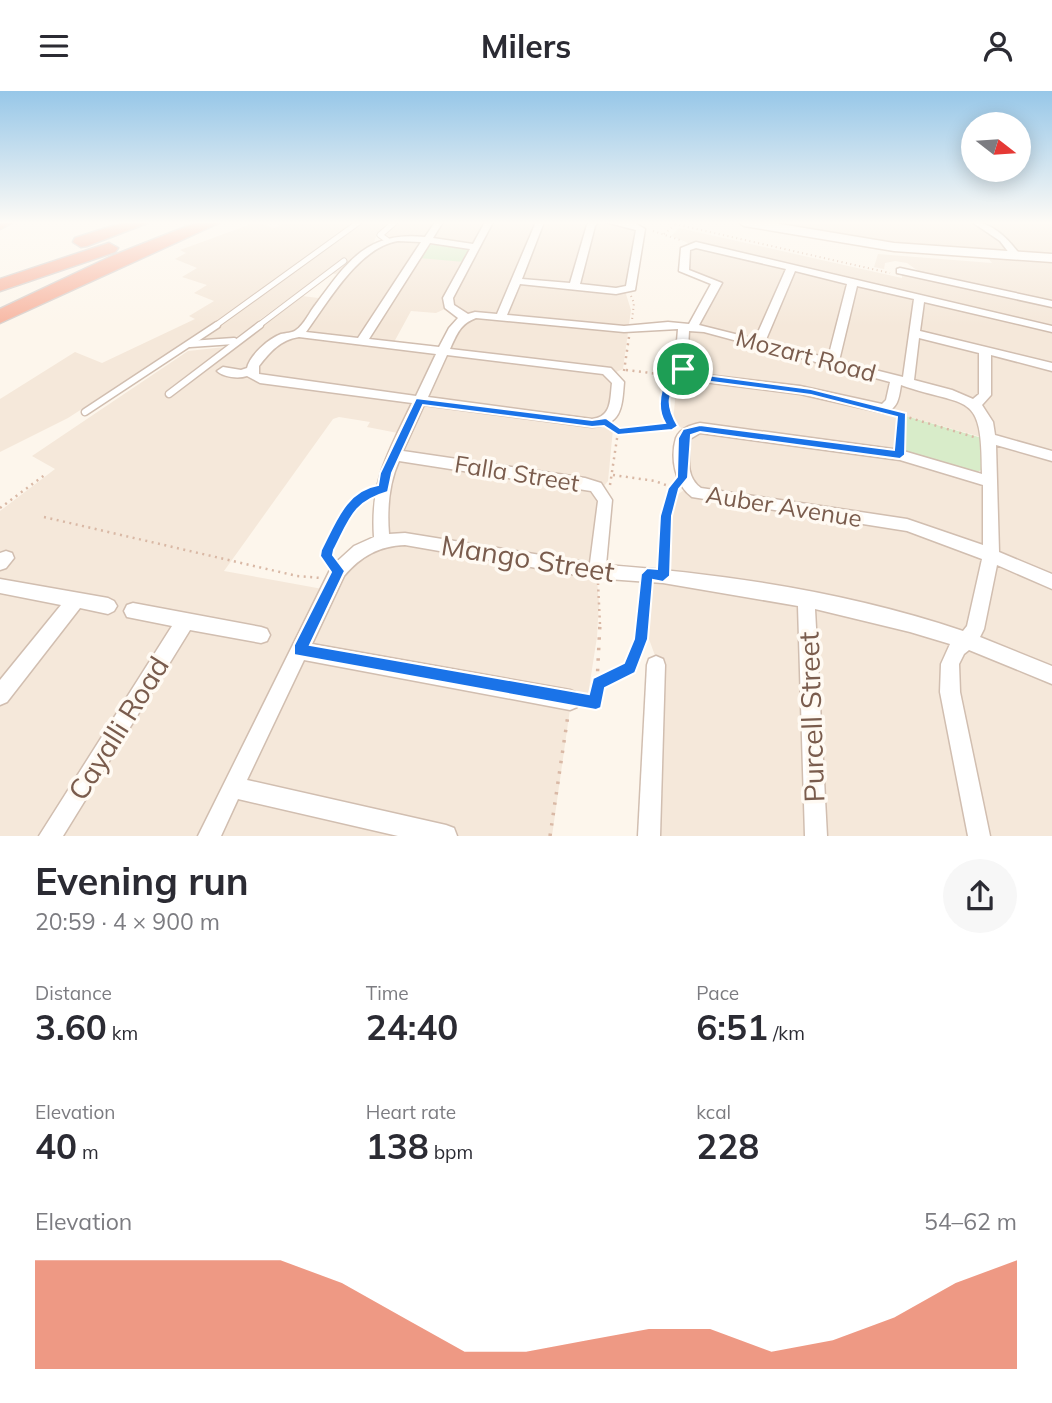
<!DOCTYPE html>
<meta charset="utf-8">
<style>
body{margin:0;font-family:Mulish,sans-serif;background:#f7f7f7;color:#2b2b33;height:100vh;display:flex;flex-direction:column;font-size:26px;white-space:nowrap}
*{box-sizing:border-box;margin:0}
p{font-size:23px;color:#7c7c81}
.icon{flex:none;width:38px;height:38px;fill:none;stroke:currentColor;stroke-width:2;stroke-linecap:round;stroke-linejoin:round}
.map{position:relative;height:745px;overflow:hidden}
.side{display:flex;flex-direction:column;background:#fff;flex:1}
.side>*{flex:none}
.needle{width:46px;rotate:107deg}
.controls{position:absolute;left:961px;top:21px;display:grid;gap:14px}
.controls a{display:grid;place-items:center;width:70px;height:70px;border-radius:50%;background:#fff;box-shadow:0 4px 18px #0003;font-size:35px}
.pin{position:absolute;display:grid;place-items:center;width:60px;height:60px;color:#fff;margin:-30px;border:4px solid #fff;border-radius:50%;box-shadow:0 2px 7px #0007}
.round{display:grid;place-items:center;flex:none;width:74px;height:74px;border-radius:37px;background:#f7f7f7}
.head{display:flex;align-items:center;justify-content:space-between;height:119px;padding:0 35px}
h1{font-size:38px;font-weight:700;line-height:52px}
.metrics{display:grid;grid-template-columns:repeat(3,1fr);gap:10px;height:119px;padding:7px 35px}
.metrics div{display:grid;align-content:center}
.metrics b{font-size:35px;font-weight:700}
.metrics small{font-size:19px;font-weight:400}
.metrics p{font-size:19px}
.chart{height:196px;padding:14px 35px}
.chart p{display:flex;justify-content:space-between}
.chart svg{width:100%;height:126px;margin-top:7px;fill:#e76f51;opacity:.7}
header{display:flex;justify-content:space-between;align-items:center;height:91px;padding:0 35px;background:#fff;font-size:32px;font-weight:700}
.map>svg:first-child{display:block}
.residential{fill:#f5e8da;fill-rule:evenodd}
.green{fill:#d8ecc9}
.lines{fill:none;stroke-linecap:round;stroke-linejoin:round}
.lane-far2-casing{stroke:#d1beb0;stroke-width:7}
.lane-far1-casing{stroke:#d1beb0;stroke-width:9}
.lane-casing{stroke:#d1beb0;stroke-width:10}
.street-casing{stroke:#d1beb0;stroke-width:3}
.secondary-casing{stroke:#d6c0b0;stroke-width:3}
.highway-casing{stroke:#dad1cd;stroke-width:3}
.path-far2{stroke:#d9b8a5;stroke-width:2;stroke-dasharray:1 3.5;stroke-linecap:butt}
.path-far1{stroke:#d9b8a5;stroke-width:2.5;stroke-dasharray:2 4.5;stroke-linecap:butt}
.path{stroke:#d9b8a5;stroke-width:3.5;stroke-dasharray:2.5 8;stroke-linecap:butt}
.lane-far2{stroke:#fff;stroke-width:5}
.lane-far1{stroke:#fff;stroke-width:6}
.lane{stroke:#fff;stroke-width:8}
.street{fill:#fff;fill-rule:evenodd}
.secondary{fill:#fff;fill-rule:evenodd}
.highway{fill:#f7b7a3;fill-rule:evenodd}
.route{fill:#1a73e8;stroke:#fff;stroke-width:2;fill-rule:evenodd}
.labels{text-anchor:middle;dominant-baseline:central;stroke-width:7;stroke-linejoin:round;paint-order:stroke}
.street-label{font-size:24px;fill:#7a5c4d;stroke:#fffaf3}
.near-street-label{font-size:28px;fill:#7a5c4d;stroke:#fffaf3}
</style>
<header><svg class="icon" aria-label="menu" viewBox="0 0 24 24"><path d="M4 6h16M4 12h16M4 18h16"/></svg>Milers<svg class="icon" aria-label="person" viewBox="0 0 24 24"><circle cx="12" cy="8" r="4"/><path d="M4 21q1-7 8-7t8 7"/></svg></header>
<div class="map">
<svg width="1052" height="745" viewBox="0 0 1052 745">
<rect width="100%" height="100%" fill="#fdf6ec"/>
<g class="residential">
<path d="M 257,131 L 274,137 L 287,131 L 641,131 L 625,200 L 631,219 L 623,278 L 614,282 L 618,286 L 606,332 L 613,338 L 608,390 L 600,400 L 596,479 L 599,512 L 597,546 L 588,604 L 571,611 L 552,745 L 0,745 L 0,420 L 55,378 L 32,365 L 188,260 L 225,256 L 171,296 L 174,304 L 302,205 L 327,208 L 358,169 L 380,152 L 398,147 L 377,144 L 373,153 L 336,183 L 324,182 L 235,247 L 205,252 L 192,247 L 68,327 L 0,361 L 0,308 L 75,261 L 102,272 L 195,228 L 189,225 L 214,210 L 194,202 L 207,194 L 182,186 L 197,177 L 175,168 L 186,162 L 180,159 ZM 426,151 L 476,156 L 467,171 L 416,166 ZM 449,216 L 465,227 L 443,259 L 393,253 L 411,220 L 436,222 ZM 339,326 L 370,331 L 367,336 L 403,343 L 379,425 L 381,449 L 328,499 L 224,480 L 333,328 Z"/>
<path d="M 761,131 L 1052,131 L 1052,164 L 874,151 Z"/>
<path d="M 679,137 L 902,187 L 902,181 L 1052,214 L 1052,745 L 650,745 L 658,573 L 645,537 L 650,483 L 668,485 L 674,406 L 687,397 L 686,340 L 673,331 L 677,287 L 684,280 L 683,236 L 692,236 L 716,192 L 686,182 L 683,163 L 693,154 L 671,145 ZM 899,323 L 988,348 L 989,390 L 898,325 Z"/>
<path d="M 878,163 L 992,172 L 989,168 L 1052,172 L 1052,210 L 921,182 L 907,172 L 895,170 L 885,172 L 884,178 L 874,176 Z"/>
</g>
<g class="green">
<path d="M 434,153 L 465,156 L 470,160 L 464,171 L 419,167 L 426,156 Z"/>
<path d="M 899,323 L 982,347 L 981,379 L 976,382 L 897,360 Z"/>
</g>
<g class="lines">
<g class="lane-far2-casing">
<g id="lane-far2">
<path d="M 387,149 L 380,144 L 395,131"/>
<path d="M 215,235 L 359,131"/>
<path d="M 258,235 L 344,170"/>
</g>
</g>
<g class="lane-far1-casing">
<g id="lane-far1">
<path d="M 190,253 L 234,250"/>
<path d="M 169,303 L 260,234"/>
<path d="M 85,321 L 217,234"/>
</g>
</g>
<g class="lane-casing">
<path id="lane" d="M 338,480 L 326,465 C 340,436 349,403 384,398"/>
</g>
<g class="street-casing">
<g id="street">
<path d="M 435,131 L 443,131 L 433,147 L 473,153 L 485,131 L 493,131 L 453,207 L 454,214 L 468,223 L 475,221 L 497,223 L 536,131 L 544,131 L 522,188 L 570,192 L 587,134 L 589,131 L 598,131 L 595,135 L 580,193 L 616,197 L 626,195 L 636,139 L 605,131 L 633,131 L 645,138 L 635,199 L 616,203 L 520,193 L 507,224 L 624,235 L 668,231 L 689,233 L 711,193 L 679,180 L 681,157 L 696,151 L 1052,235 L 1052,241 L 924,211 L 920,240 L 1052,272 L 1052,280 L 991,264 L 991,304 L 982,314 L 993,331 L 995,344 L 1052,360 L 1052,370 L 996,354 L 999,461 L 1052,483 L 1052,498 L 997,474 L 984,538 L 980,546 L 1052,575 L 1052,593 L 969,559 L 964,563 L 959,573 L 960,601 L 990,745 L 968,745 L 940,601 L 941,573 L 950,553 L 910,541 L 815,518 L 827,745 L 805,745 L 798,515 L 663,492 L 594,487 L 405,454 C 379,455 361,465 344,485 L 312,553 L 570,599 L 577,602 L 580,609 L 577,616 L 570,619 L 304,569 L 247,689 L 446,734 L 454,737 L 457,745 L 398,745 L 238,708 L 221,745 L 198,745 L 332,475 L 354,455 L 374,446 C 370,389 389,361 412,312 L 260,292 L 247,285 C 238,288 223,286 217,280 L 223,276 L 241,279 L 247,277 C 250,264 268,248 281,243 C 285,242 293,242 296,239 C 304,234 310,220 316,213 C 347,171 367,140 425,146 ZM 398,150 L 421,151 L 358,247 L 306,241 C 328,211 359,156 398,150 ZM 430,152 L 470,158 L 443,207 L 445,217 L 458,227 L 449,237 L 439,256 L 369,248 ZM 696,157 L 786,178 L 755,248 L 699,234 L 722,192 L 689,179 L 690,159 ZM 795,180 L 847,193 L 828,267 L 765,251 ZM 857,195 L 914,208 L 903,286 L 839,270 ZM 476,227 L 624,241 L 678,238 L 675,275 L 696,290 L 800,303 L 884,322 C 898,318 899,307 901,294 C 969,318 982,298 982,383 L 900,359 L 700,332 C 691,334 680,337 676,347 C 670,367 675,394 692,406 L 907,440 L 982,468 L 967,535 L 963,540 C 849,501 726,483 606,474 L 612,409 L 601,392 L 585,387 L 403,360 L 424,314 L 592,336 C 622,334 622,316 624,291 L 611,277 L 450,258 C 457,243 460,233 476,227 ZM 689,240 L 704,241 L 890,291 L 886,309 L 882,313 L 800,295 L 699,283 L 687,274 ZM 299,246 L 436,263 L 416,305 L 259,283 L 259,275 C 270,261 280,249 299,246 ZM 919,247 L 979,262 L 979,303 L 973,308 L 952,299 L 914,289 ZM 447,264 L 603,283 L 612,292 C 610,308 612,326 592,328 L 428,306 ZM 700,342 L 900,369 L 983,394 L 983,454 L 907,428 L 701,397 C 685,386 689,366 690,348 ZM 399,370 L 591,400 L 598,410 L 590,472 L 405,442 L 389,443 C 387,419 389,392 399,370 Z"/>
<path d="M 972,131 C 993,131 1009,149 1021,165 L 1019,167 L 1013,167 L 1000,150 Z"/>
<path d="M 900,177 L 1052,210 L 1052,216 L 897,182 L 897,178 Z"/>
<path d="M 6,460 L 12,462 L 14,467 L 6,477 L 0,479 L 0,462 Z"/>
<path d="M 0,488 L 108,507 L 114,510 L 117,515 L 114,520 L 108,523 L 80,517 L 7,611 L 0,614 L 0,589 L 61,514 L 0,502 Z"/>
<path d="M 133,512 L 261,536 L 267,538 L 270,544 L 267,550 L 261,552 L 190,539 L 63,745 L 39,745 L 172,535 L 127,526 L 124,520 L 127,514 Z"/>
<path d="M 656,565 L 663,568 L 665,574 L 660,745 L 638,745 L 647,574 L 649,568 Z"/>
</g>
</g>
<g class="secondary-casing">
<path id="secondary" d="M 738,131 L 768,131 L 894,152 L 1052,163 L 1052,171 L 894,160 L 744,135 Z"/>
</g>
<g class="highway-casing">
<g id="highway">
<path d="M 0,131 L 14,131 L 0,138 Z"/>
<path d="M 125,131 L 150,131 L 87,155 L 81,156 L 73,151 L 75,147 Z"/>
<path d="M 198,131 L 221,131 L 0,232 L 0,218 L 112,165 Z"/>
<path d="M 109,152 L 118,157 L 115,161 L 0,200 L 0,188 Z"/>
</g>
</g>
<g class="path-far2">
<path d="M 666,131 L 890,182"/>
<path d="M 653,140 L 683,150"/>
<path d="M 664,143 L 675,134"/>
<path d="M 631,205 L 634,212 L 632,229"/>
</g>
<g class="path-far1">
<path d="M 626,279 L 675,285"/>
<path d="M 624,280 L 629,246"/>
<path d="M 897,323 L 974,346"/>
<path d="M 674,337 C 661,318 665,303 676,284"/>
<path d="M 618,341 L 671,335"/>
<path d="M 900,352 L 903,324"/>
<path d="M 613,384 L 655,390 L 674,397"/>
<path d="M 610,394 L 618,341 L 614,338"/>
<path d="M 0,417 L 46,383"/>
<path d="M 44,426 L 297,485 L 321,487"/>
<path d="M 663,474 L 666,425 L 676,395"/>
<path d="M 598,492 L 600,534"/>
<path d="M 643,534 L 646,497"/>
</g>
<g class="path">
<path d="M 643,532 L 641,550 L 648,561"/>
<path d="M 598,592 L 630,577 L 640,551"/>
<path d="M 586,610 L 596,612 L 600,532"/>
<path d="M 550,745 L 568,624"/>
</g>
<use href="#lane-far2" class="lane-far2"/>
<use href="#lane-far1" class="lane-far1"/>
<use href="#lane" class="lane"/>
<use href="#street" class="street"/>
<use href="#secondary" class="secondary"/>
<use href="#highway" class="highway"/>
</g>
<linearGradient id="sky" x2="0" y2="1"><stop stop-color="#97c7e8"/><stop offset="0.56" stop-color="#fefbf6"/><stop offset="1" stop-color="#fefbf6" stop-opacity="0"/></linearGradient>
<rect width="1052" height="235" fill="url(#sky)"/>
<path class="route" d="M 681,272 L 699,283 L 811,298 L 906,322 L 905,364 L 900,368 L 700,341 L 691,344 L 688,387 L 679,398 L 672,425 L 670,485 L 663,491 L 653,489 L 648,548 L 635,582 L 605,597 L 601,617 L 596,619 L 294,564 L 294,554 L 331,481 L 320,465 L 321,459 C 335,432 346,399 378,394 L 380,382 L 416,307 L 592,329 L 606,327 L 620,337 L 665,332 C 654,313 662,284 681,272 ZM 682,282 L 696,289 L 811,304 L 897,326 L 894,359 L 700,334 L 683,338 L 678,347 L 677,386 L 668,397 L 660,425 L 657,478 L 647,477 L 641,483 L 634,548 L 624,572 L 593,587 L 589,603 L 310,554 L 345,480 L 333,464 L 334,459 C 350,428 353,411 388,401 L 392,382 L 423,314 L 592,336 L 604,335 L 618,344 L 672,339 L 678,335 C 664,311 669,304 682,282 Z"/>
<g class="labels">
<g class="street-label">
<text transform="translate(806 264) rotate(15)">Mozart Road</text>
<text transform="translate(517 382) rotate(9)">Falla Street</text>
<text transform="translate(784 415) rotate(9)">Auber Avenue</text>
</g>
<g class="near-street-label">
<text transform="translate(528 467) rotate(9)">Mango Street</text>
<text transform="translate(811 626) rotate(-92)">Purcell Street</text>
<text transform="translate(118 637) rotate(-58)">Cayalli Road</text>
</g>
</g>
</svg>
<div class="controls">
<a><svg class="needle" viewBox="-14 -14 28 28"><path d="M0-13l5 13h-10z" fill="#e53935"/><path d="M0 13l5-13h-10z" fill="#7c7c81"/></svg></a>
</div>
<div class="pin" style="left:683px;top:278px;background:#1e9e55"><svg class="icon" aria-label="arrive" viewBox="0 0 24 24"><path d="M6 21V4h12l-3 4 3 4H6"/></svg></div>
</div>
<section class="side">
<div class="head"><div><h1>Evening run</h1><p>20:59 · 4 × 900 m</p></div><a class="round"><svg class="icon" aria-label="share" viewBox="0 0 24 24"><path d="M12 15V3M7 8l5-5 5 5M5 13v7h14v-7"/></svg></a></div>
<div class="metrics">
<div><p>Distance</p><b>3.60<small> km</small></b></div>
<div><p>Time</p><b>24:40</b></div>
<div><p>Pace</p><b>6:51<small> /km</small></b></div>
</div>
<div class="metrics">
<div><p>Elevation</p><b>40<small> m</small></b></div>
<div><p>Heart rate</p><b>138<small> bpm</small></b></div>
<div><p>kcal</p><b>228</b></div>
</div>
<div class="chart"><p><span>Elevation</span>54–62 m</p>
<svg viewBox="0 0 160 44" preserveAspectRatio="none"><path d="M0 44V6L10 6L20 6L30 6L40 6L50 14L60 26L70 38L80 38L90 34L100 30L110 30L120 38L130 34L140 26L150 14L160 6V44z"/></svg>
</div>
</section>
